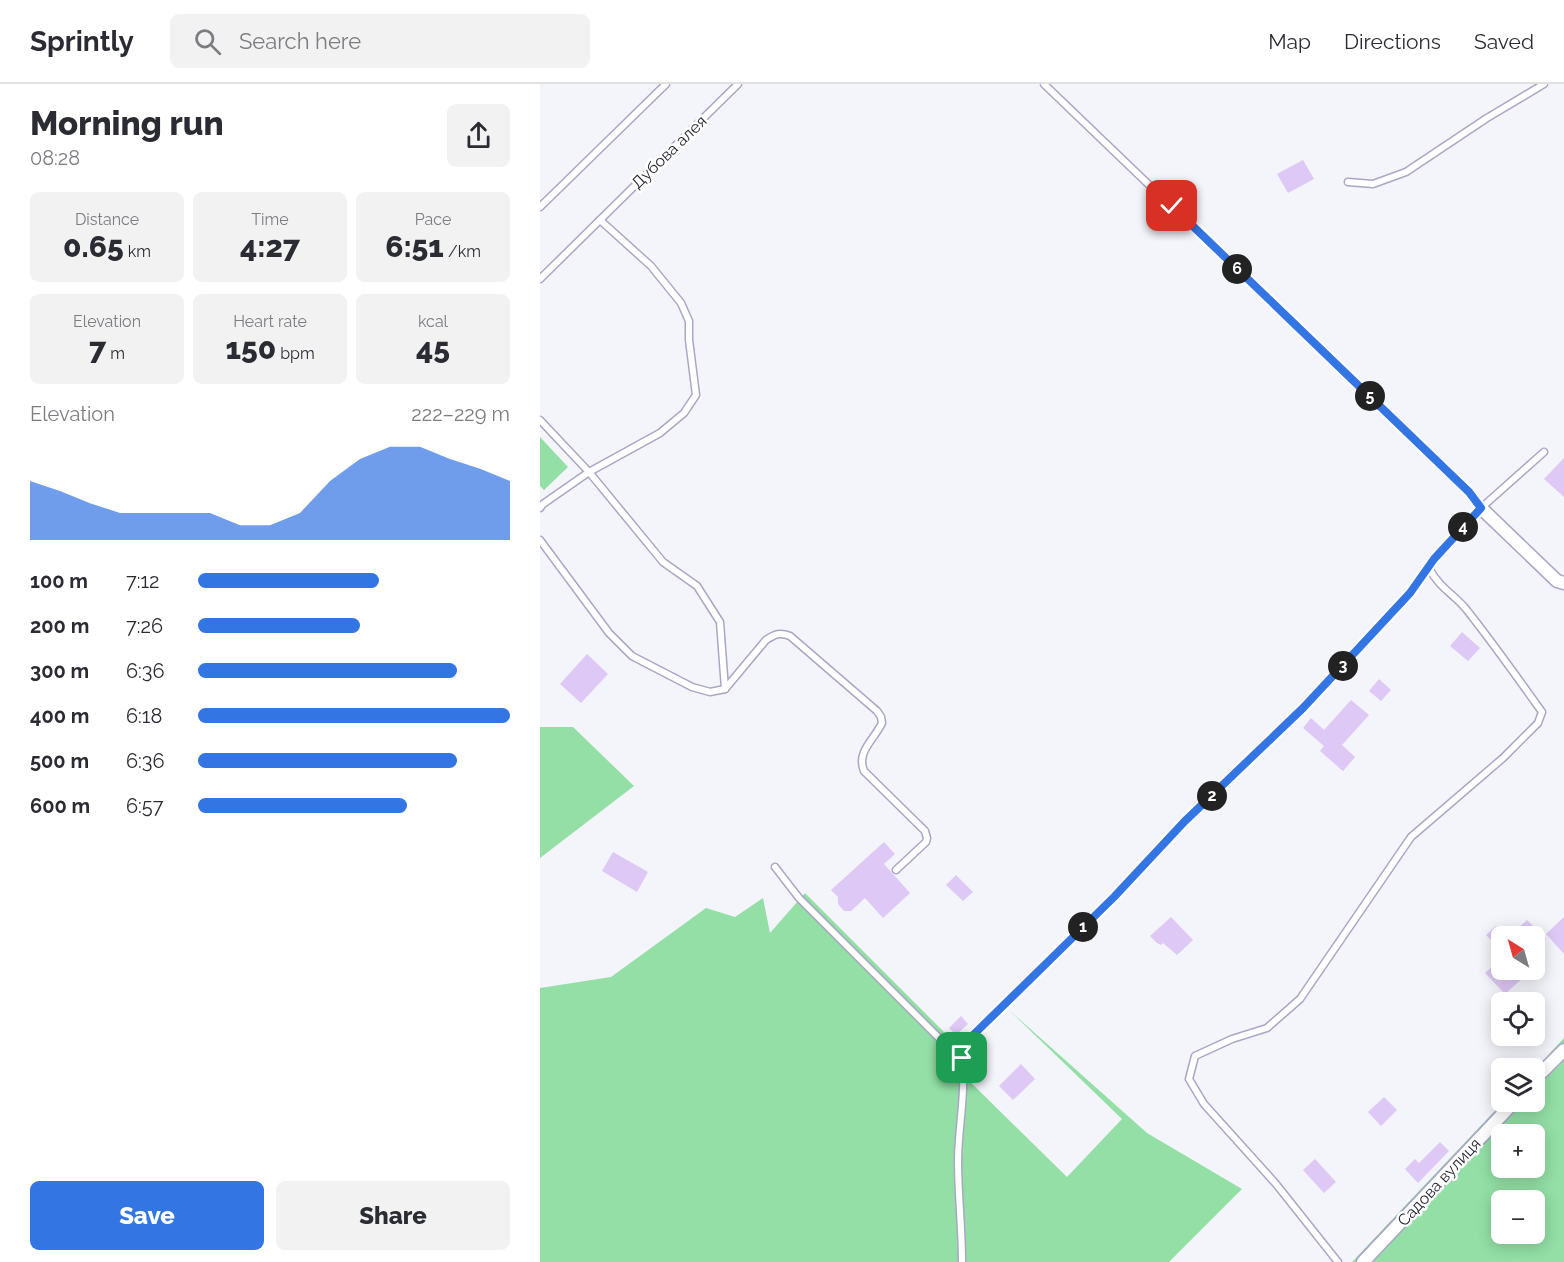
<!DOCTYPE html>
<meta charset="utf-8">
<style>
body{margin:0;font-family:Raleway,sans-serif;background:#f2f2f3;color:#2b2b33;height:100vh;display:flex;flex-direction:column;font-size:22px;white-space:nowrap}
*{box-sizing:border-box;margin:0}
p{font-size:20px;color:#7c7c81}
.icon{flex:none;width:33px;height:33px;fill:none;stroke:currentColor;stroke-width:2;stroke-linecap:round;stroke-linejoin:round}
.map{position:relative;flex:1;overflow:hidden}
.side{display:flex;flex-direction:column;background:#fff;width:540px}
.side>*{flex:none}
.needle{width:39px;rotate:323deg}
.fabs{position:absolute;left:951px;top:842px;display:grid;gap:12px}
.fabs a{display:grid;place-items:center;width:54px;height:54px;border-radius:9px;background:#fff;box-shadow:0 3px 15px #0003;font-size:30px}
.pin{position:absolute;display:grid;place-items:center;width:51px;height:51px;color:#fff;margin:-26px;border-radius:12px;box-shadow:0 3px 9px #0006}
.km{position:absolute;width:30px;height:30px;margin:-15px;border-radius:50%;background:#222;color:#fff;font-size:16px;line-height:30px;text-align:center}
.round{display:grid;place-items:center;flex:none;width:63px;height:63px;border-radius:9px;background:#f2f2f3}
.overview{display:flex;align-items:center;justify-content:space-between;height:102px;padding:0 30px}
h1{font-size:33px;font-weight:800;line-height:45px}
.figures{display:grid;grid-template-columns:repeat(3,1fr);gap:9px;height:102px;padding:6px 30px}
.figures div{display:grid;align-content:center;border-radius:9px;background:#f2f2f3;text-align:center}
.figures b{font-size:30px;font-weight:800}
.figures small{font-size:16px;font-weight:400}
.figures p{font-size:16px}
.chart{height:168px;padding:12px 30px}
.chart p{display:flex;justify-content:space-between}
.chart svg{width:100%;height:108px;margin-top:6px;fill:#3375e3;opacity:.7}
.primary-button{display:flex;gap:12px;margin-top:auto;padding:12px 30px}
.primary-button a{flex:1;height:69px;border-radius:9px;background:#3375e3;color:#fff;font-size:24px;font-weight:800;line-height:69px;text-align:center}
.primary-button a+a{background:#f2f2f3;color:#2b2b33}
ul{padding:0 30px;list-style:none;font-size:20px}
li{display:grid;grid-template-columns:96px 72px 1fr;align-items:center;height:45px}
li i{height:15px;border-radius:8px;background:#3375e3}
header{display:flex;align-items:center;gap:36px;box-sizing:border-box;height:84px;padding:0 30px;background:#fff;border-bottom:2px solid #e1e1e2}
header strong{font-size:28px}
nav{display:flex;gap:33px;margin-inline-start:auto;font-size:21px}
.search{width:420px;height:54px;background:#f2f2f3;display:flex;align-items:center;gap:15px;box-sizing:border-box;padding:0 21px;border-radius:9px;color:#7c7c81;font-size:22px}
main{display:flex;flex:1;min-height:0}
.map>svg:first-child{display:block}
.green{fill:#93dfa6;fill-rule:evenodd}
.building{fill:#dec8f5}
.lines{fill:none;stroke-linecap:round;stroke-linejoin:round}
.service-casing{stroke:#aaa6c6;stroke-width:9}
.minor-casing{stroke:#aaa6c6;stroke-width:15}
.service{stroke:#fff;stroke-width:6}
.minor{stroke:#fff;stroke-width:12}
.route-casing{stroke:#fff;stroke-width:12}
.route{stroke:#3375e3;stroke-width:8}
.labels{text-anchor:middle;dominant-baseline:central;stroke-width:5;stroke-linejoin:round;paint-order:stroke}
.street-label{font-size:16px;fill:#201e2a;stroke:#fff}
</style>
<header>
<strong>Sprintly</strong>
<div class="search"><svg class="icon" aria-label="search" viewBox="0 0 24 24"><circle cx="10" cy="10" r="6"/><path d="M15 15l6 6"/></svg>Search here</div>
<nav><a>Map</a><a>Directions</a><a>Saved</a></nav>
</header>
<main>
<section class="side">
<div class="overview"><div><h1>Morning run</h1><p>08:28</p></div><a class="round"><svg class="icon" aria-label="share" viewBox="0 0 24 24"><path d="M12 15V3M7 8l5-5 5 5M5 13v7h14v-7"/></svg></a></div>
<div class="figures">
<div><p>Distance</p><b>0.65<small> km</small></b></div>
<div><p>Time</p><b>4:27</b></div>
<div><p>Pace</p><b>6:51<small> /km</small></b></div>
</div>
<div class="figures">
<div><p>Elevation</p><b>7<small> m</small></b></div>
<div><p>Heart rate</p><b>150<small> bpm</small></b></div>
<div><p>kcal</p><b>45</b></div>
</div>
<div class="chart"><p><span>Elevation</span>222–229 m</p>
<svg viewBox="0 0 160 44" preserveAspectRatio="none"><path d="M0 44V20L10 24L20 29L30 33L40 33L50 33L60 33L70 38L80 38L90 33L100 20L110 11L120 6L130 6L140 11L150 15L160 20V44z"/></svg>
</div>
<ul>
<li><b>100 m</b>7:12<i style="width:58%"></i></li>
<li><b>200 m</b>7:26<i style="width:52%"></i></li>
<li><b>300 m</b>6:36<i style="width:83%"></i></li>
<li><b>400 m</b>6:18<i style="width:100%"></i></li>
<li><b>500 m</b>6:36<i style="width:83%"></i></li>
<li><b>600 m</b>6:57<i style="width:67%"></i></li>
</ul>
<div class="primary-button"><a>Save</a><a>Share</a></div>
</section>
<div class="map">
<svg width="1024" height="1178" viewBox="0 0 1024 1178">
<rect width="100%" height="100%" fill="#f4f4fb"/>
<g class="green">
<path d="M 0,353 L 28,383 L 4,406 L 0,402 Z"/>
<path d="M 0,643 L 33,643 L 94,702 L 0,774 Z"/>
<path d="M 265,809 L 412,956 L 416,984 L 527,1093 L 582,1035 L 469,926 L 607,1049 L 702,1105 L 629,1178 L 0,1178 L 0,904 L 71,893 L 166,824 L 195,833 L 223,814 L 230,849 Z"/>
<path d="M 1024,954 L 1024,1178 L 812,1178 L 964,1017 L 994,1017 L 995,985 ZM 962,1050 L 994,1050 L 994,1083 L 962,1083 ZM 962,1116 L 994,1116 L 994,1149 L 962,1149 Z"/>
</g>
<g class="building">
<path d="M 763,76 L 774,95 L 748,109 L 737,90 Z"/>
<path d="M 1024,374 L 1024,413 L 1004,395 Z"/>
<path d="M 922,548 L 940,564 L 928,577 L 910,562 Z"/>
<path d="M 47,570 L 68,590 L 41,619 L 20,600 Z"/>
<path d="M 839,595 L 851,606 L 841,617 L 829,607 Z"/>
<path d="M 811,616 L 829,631 L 802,661 L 815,673 L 803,687 L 780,667 L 784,662 L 763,644 L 771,634 L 784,646 Z"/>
<path d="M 344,758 L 355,770 L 344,780 L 370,809 L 343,834 L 325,814 L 311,827 L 304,827 L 298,820 L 298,813 L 291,806 Z"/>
<path d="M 73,768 L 108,788 L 97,808 L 62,787 Z"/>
<path d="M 416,791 L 433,808 L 423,817 L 406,801 Z"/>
<path d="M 631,833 L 653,856 L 637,871 L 623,859 L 621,861 L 617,859 L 610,852 Z"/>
<path d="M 1024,833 L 1024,870 L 1006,850 Z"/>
<path d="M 987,836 L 1006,855 L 994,866 L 994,852 L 983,852 L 977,845 Z"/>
<path d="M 956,842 L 964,850 L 962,852 L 962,867 L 946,851 Z"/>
<path d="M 962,874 L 962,885 L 980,885 L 986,891 L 965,910 L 945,889 Z"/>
<path d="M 421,932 L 428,940 L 416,951 L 409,944 Z"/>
<path d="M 481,980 L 495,995 L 473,1016 L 459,1002 Z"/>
<path d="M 844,1013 L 857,1026 L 841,1042 L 828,1028 Z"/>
<path d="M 900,1058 L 909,1067 L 878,1099 L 865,1085 L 875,1075 L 879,1079 Z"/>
<path d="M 775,1075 L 796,1098 L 784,1109 L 763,1086 Z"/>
</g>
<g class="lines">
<g class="service-casing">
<g id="service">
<path d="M 504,0 L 929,408 L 941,424"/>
<path d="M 808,98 L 833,100 L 866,88 L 947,34 L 1004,0"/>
<path d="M 0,123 L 126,0"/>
<path d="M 0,195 L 198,0"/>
<path d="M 0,336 L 49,388 L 123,478 L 157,502 L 180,538 L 185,605"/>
<path d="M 0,424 L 3,420 L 49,388 L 120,349 L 144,329 L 156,311 L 149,256 L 149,237 L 141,219 L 111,182 L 60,136"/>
<path d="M 0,456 L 69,549 L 92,572 L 152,603 L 170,608 L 185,605 L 226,556 C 235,550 240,548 250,552 L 337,627 L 341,633 L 342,639 C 334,656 316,668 324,687 L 385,747 L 387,754 L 386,758 L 356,786"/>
<path d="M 235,783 L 259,814 L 404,959 L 419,962 L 425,959 L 574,813 L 644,738 L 763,624 L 870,509 L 889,484"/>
<path d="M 419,962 C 429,999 418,1039 418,1077 C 418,1110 422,1144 422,1178"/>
<path d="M 798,1178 L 736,1100 L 664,1020 L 649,995 L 655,972 L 692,955 L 727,944 L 760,915 L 871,753 L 963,674 L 998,639 L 1002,628 C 977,593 953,559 926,525 C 913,509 900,505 889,484 L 894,475 L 941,424 L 1004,368"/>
</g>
</g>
<g class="minor-casing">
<g id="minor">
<path d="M 941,424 L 1017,497 L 1024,499"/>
<path d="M 994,996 L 1024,966"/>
<path d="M 823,1178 L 975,1017"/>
</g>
</g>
<use href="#service" class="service"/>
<use href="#minor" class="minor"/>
</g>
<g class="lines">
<g class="route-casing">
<path id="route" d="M 422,974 L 419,962 L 425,959 L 574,813 L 644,738 L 763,624 L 870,509 L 894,475 L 941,424 L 929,408 L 632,122"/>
</g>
<use href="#route" class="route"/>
</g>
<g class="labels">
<g class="street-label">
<text transform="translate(129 68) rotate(-44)">Дубова алея</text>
<text transform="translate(899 1098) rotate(-47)">Садова вулиця</text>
</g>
</g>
</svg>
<div class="fabs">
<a><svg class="needle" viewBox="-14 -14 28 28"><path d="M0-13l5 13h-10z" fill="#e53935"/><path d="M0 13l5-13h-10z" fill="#7c7c81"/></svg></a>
<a><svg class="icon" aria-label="locate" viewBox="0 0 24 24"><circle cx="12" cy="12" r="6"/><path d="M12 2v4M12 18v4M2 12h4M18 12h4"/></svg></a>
<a><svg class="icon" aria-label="layers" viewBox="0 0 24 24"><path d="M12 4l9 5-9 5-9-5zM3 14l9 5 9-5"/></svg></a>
<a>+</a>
<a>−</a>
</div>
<div class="pin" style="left:422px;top:974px;background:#1e9e55"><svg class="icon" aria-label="arrive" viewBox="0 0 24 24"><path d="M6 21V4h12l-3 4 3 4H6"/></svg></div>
<div class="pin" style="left:632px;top:122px;background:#d93025"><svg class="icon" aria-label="check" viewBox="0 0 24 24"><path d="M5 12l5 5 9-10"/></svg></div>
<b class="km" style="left:543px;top:843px">1</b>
<b class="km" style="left:672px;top:712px">2</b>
<b class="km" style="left:803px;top:582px">3</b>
<b class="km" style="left:923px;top:443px">4</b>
<b class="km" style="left:830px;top:312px">5</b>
<b class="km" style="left:697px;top:185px">6</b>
</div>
</main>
